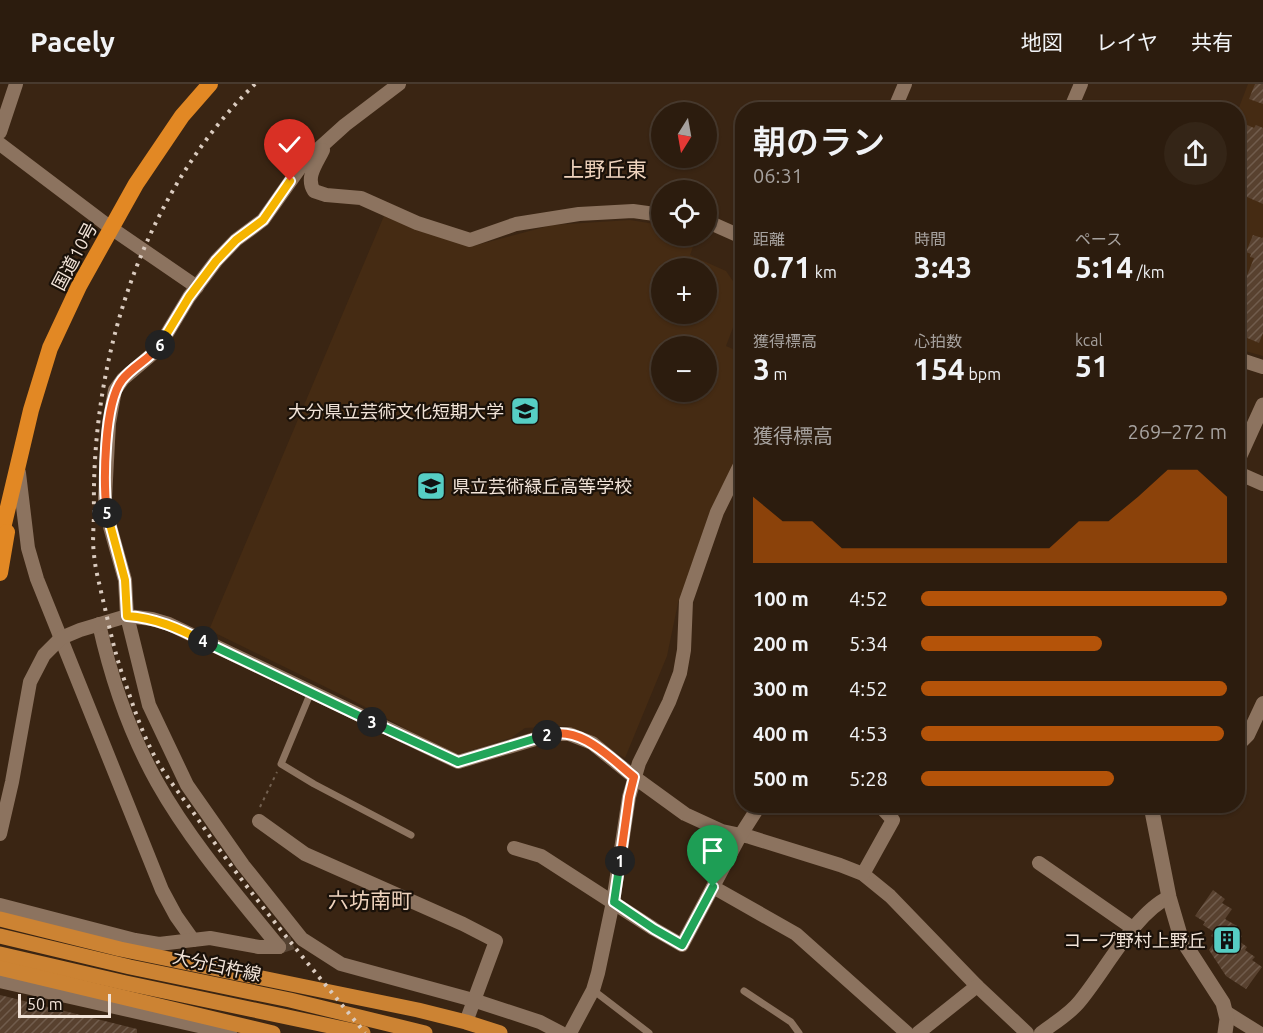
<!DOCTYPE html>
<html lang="ja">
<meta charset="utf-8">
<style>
body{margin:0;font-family:Ubuntu,"Noto Sans JP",sans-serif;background:#342517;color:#f1f3f6;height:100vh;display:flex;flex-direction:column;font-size:22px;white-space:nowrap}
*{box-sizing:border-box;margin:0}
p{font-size:20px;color:#a6a19e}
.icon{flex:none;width:33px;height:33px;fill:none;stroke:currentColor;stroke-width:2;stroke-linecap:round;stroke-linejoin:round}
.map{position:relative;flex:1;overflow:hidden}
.sheet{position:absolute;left:735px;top:18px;width:510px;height:711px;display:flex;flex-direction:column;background:#2c1c0e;border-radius:24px;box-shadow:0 2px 4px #0004,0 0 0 2px #483a2e}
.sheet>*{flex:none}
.needle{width:39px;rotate:191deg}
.buttons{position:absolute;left:651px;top:18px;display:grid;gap:12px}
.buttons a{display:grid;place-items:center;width:66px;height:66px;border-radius:50%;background:#2c1c0e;box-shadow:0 2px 4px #0004,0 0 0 2px #483a2e;font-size:30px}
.scale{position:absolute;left:18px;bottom:15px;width:93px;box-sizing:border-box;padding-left:6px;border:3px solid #f1e3d8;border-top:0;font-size:16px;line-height:21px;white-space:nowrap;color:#f1e3d8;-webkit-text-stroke:4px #1a1109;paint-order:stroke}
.pin{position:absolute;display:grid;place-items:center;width:51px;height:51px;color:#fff;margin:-62px -26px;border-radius:50% 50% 50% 0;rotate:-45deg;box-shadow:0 0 6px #0007}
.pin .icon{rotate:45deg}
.km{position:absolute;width:30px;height:30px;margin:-15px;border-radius:50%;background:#222;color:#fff;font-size:16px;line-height:30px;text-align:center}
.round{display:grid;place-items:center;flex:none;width:63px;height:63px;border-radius:32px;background:#342517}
.head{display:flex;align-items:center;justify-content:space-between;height:102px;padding:0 18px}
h1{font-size:33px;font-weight:600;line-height:45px}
.metrics{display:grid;grid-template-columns:repeat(3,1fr);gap:9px;height:102px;padding:6px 18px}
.metrics div{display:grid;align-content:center}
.metrics b{font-size:30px;font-weight:600}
.metrics small{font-size:16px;font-weight:400}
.metrics p{font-size:16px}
.chart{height:168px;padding:12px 18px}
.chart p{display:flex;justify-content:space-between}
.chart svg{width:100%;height:108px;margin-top:6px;fill:#b45309;opacity:.7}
ul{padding:0 18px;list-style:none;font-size:20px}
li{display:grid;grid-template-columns:96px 72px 1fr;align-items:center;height:45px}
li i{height:15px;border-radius:8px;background:#b45309}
header{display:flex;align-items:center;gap:36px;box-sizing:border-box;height:84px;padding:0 30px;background:#2c1c0e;border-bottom:2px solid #483a2e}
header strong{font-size:28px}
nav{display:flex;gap:33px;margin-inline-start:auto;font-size:21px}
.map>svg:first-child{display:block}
.built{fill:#452b13;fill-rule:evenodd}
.building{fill:url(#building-hatch)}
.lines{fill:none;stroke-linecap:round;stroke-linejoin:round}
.minor-tunnel{stroke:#554231;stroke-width:14;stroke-dasharray:14 7;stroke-linecap:butt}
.path{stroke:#736151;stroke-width:2;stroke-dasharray:3 4.5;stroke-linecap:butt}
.service{stroke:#8c735f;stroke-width:7}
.minor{stroke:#8c735f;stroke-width:14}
.tertiary{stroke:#8c735f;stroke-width:15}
.primary{stroke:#cc8333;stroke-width:15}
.trunk{stroke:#e28824;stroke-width:16}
.rail{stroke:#dacbbf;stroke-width:4;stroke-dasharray:3 6;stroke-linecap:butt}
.split-1-casing{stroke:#fff;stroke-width:12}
.split-2-casing{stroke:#fff;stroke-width:12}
.split-3-casing{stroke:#fff;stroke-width:12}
.split-4-casing{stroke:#fff;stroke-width:12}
.split-5-casing{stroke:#fff;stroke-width:12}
.split-6-casing{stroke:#fff;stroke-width:12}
.split-7-casing{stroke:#fff;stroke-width:12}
.split-1{stroke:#22a559;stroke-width:8}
.split-2{stroke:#f0652b;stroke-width:8}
.split-3{stroke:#22a559;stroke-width:8}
.split-4{stroke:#22a559;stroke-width:8}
.split-5{stroke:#f5b400;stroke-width:8}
.split-6{stroke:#f0652b;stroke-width:8}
.split-7{stroke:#f5b400;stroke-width:8}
.labels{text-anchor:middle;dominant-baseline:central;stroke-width:4.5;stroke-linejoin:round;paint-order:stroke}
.street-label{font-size:18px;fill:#f1e3d8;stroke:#1a1109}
.poi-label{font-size:18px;fill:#f1e3d8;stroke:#1a1109;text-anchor:end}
.quarter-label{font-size:21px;fill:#efd3bd;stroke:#1a1109}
</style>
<header>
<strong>Pacely</strong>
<nav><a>地図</a><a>レイヤ</a><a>共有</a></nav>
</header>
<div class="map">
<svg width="1263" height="949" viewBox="0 0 1263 949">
<defs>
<pattern id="building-hatch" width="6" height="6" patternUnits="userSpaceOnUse" patternTransform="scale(1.5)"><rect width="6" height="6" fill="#58412f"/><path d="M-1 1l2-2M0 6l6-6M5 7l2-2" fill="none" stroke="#705c4c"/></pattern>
</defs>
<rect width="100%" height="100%" fill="#3a2513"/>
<g class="built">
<path d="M 1248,0 L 1263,0 L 1263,272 L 1238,265 L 1238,26 Z"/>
<path d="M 384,132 L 417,146 L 473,162 L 552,141 L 630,136 L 661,141 L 662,152 L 697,152 L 690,171 L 726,187 L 742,210 L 742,220 L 726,262 L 742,269 L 742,363 L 703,449 L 678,519 L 667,572 L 625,674 L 567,642 L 525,644 L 511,654 L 455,671 L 350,615 L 209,546 ZM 662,184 L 706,184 L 706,230 L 662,230 ZM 662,262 L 706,262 L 706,308 L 662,308 Z"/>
</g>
<g class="building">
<path d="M 1255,0 L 1263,0 L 1263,20 L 1249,15 Z"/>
<path d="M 1238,37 L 1254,44 L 1256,41 L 1263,44 L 1263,120 L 1238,109 Z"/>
<path d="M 1253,151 L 1262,154 L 1263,153 L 1263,249 L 1259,259 L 1238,250 L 1238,190 L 1246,194 L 1254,174 L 1250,173 L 1251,170 L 1246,168 Z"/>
<path d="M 1213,806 L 1225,815 L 1222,819 L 1232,825 L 1225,835 L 1237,842 L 1234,847 L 1242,852 L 1239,857 L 1247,863 L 1245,866 L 1255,873 L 1252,876 L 1262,883 L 1246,905 L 1226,892 L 1209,866 L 1216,855 L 1211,852 L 1214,848 L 1203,841 L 1205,838 L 1195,832 Z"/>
<path d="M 0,911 L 137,945 L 137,949 L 0,949 Z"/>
</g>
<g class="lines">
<path class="minor-tunnel" d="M 279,863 L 302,855"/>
<path class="path" d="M 260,723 L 277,688"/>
<g class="service">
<path d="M 311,608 L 281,680 L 314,700 L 411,751"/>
<path d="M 593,906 L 649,949"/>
<path d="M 744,907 L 791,938 L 799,949"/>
</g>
<g class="minor">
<path d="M 399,0 L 345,41 L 304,78 L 263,136 L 236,156 L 216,177 L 189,213 L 157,266 L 123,295 L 115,306 L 109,339 L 105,414 L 107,432 L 125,496 L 127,532 L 149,621 L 187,701 L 243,781 L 302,855 L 341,880 L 473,916 L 540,938 L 561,949"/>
<path d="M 894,26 L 905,0"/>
<path d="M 1070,26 L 1081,0"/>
<path d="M 0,48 L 16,0"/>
<path d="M 0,60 L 111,144 L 197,203"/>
<path d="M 323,66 C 317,79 305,93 314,107 L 326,111 L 361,114 L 417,139 L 470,156 L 516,140 L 579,130 L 633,127 L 662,131"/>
<path d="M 706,137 L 742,153"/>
<path d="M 1238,275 L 1263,283"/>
<path d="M 19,389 L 28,464 L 37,495 L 162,806 L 176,832 L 193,856"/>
<path d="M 1238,389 L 1263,400"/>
<path d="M 99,540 C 111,594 129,648 157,698 C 190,757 236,810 279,863"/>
<path d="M 1238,661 L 1248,651 L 1263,619"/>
<path d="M 259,737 L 305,770 L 463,840 L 496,857 L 466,938"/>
<path d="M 0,750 L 12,698 L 30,598 L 44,571 L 61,554 L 80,546 L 127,532 L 152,535 L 169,540 L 458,678 L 552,650 L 569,650 L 592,659 L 634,693 L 685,730 L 722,747 L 750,753 L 840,781 L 863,790 L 890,812 L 977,902 L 1027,949"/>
<path d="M 514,764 L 541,772 L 654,845 L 682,861 L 740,752 L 759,722"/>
<path d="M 1039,779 L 1134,845"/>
<path d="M 863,790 L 893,736 L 880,722"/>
<path d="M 713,803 L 796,850 L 907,949"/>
<path d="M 0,821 L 135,856 L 159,860 L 210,854 L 259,863 L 279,863"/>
<path d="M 0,897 L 230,949"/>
<path d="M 1227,929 L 1259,949"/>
<path d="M 570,949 L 593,906 L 598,889 L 613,818 L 629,713 L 639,679 L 669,618 L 680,589 L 684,566 L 686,517 L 717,428 L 742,377"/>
<path d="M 918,949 L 977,902"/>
<path d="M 1041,949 C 1054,939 1070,930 1080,917 C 1105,887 1135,829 1169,813"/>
</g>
<g class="tertiary">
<path d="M 1238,376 L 1263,321"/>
<path d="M 1151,722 L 1169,813 L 1181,854 L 1223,919 L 1227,935 L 1225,949"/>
</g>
<g class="primary">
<path d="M 0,835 L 120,865 L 418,926 L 466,938 L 500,949"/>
<path d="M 0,852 L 130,883 L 290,916 L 425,949"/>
<path d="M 0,870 L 126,899 L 363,949"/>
<path d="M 0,884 L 273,949"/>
</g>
<g class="trunk">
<path d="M 0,457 L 31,326 L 50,264 L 79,202 L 136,100 L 182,32 L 210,0"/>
<path d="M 0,489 L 7,448"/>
</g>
<path class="rail" d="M 255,0 C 143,109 91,273 94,427 C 94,441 92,456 94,470 C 95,484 99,498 102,512 C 109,540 114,568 124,595 C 134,624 143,653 159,680 C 169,696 181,712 193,728 C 246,806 306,877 365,949"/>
</g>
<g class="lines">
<g class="split-1-casing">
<path id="split-1" d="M 620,777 L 614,818 L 654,845 L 682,861 L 713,803"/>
</g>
<g class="split-2-casing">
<path id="split-2" d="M 547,651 C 581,641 610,674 634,693 L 629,713 L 620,777"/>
</g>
<g class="split-3-casing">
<path id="split-3" d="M 372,638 L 458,678 L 547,651"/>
</g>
<g class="split-4-casing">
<path id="split-4" d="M 203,557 L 372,638"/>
</g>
<g class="split-5-casing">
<path id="split-5" d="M 107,429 L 125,496 L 127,532 C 156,534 178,544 203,557"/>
</g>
<g class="split-6-casing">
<path id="split-6" d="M 107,429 C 103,399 104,319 122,296 C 133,282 150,275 160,261"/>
</g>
<g class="split-7-casing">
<path id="split-7" d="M 160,261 L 189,213 L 216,177 L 236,156 L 263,136 L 290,97"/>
</g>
<use href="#split-1" class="split-1"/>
<use href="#split-2" class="split-2"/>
<use href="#split-3" class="split-3"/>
<use href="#split-4" class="split-4"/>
<use href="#split-5" class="split-5"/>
<use href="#split-6" class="split-6"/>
<use href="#split-7" class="split-7"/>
</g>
<defs>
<g id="university-square" transform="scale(1.5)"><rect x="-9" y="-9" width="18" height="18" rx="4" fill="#56cec4" stroke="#1a1109"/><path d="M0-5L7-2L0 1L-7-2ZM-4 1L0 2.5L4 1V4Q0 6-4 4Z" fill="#111"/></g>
<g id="school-square" transform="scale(1.5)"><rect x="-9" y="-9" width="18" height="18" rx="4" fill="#56cec4" stroke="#1a1109"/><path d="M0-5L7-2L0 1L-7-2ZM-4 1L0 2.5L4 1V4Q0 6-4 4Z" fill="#111"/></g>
<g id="building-square" transform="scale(1.5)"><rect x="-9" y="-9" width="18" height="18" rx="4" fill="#56cec4" stroke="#1a1109"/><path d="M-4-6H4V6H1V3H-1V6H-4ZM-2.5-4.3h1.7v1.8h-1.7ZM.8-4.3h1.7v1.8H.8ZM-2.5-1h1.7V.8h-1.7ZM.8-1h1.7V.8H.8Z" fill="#111"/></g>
</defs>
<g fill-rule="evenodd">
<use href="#university-square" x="525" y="327"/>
<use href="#school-square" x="431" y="402"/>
<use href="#building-square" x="1227" y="856"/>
</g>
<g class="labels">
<g class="street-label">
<text transform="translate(74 172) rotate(-62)">国道10号</text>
<text transform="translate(217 881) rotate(12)">大分臼杵線</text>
</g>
<g class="poi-label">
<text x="504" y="327">大分県立芸術文化短期大学</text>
<text x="452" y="402" text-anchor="start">県立芸術緑丘高等学校</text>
<text x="1206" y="856">コープ野村上野丘</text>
</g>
<g class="quarter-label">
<text x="605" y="85">上野丘東</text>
<text x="370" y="816">六坊南町</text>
</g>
</g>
</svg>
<div class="buttons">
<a><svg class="needle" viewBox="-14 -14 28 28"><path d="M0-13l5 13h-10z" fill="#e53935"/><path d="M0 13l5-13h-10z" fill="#a6a19e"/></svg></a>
<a><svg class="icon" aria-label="locate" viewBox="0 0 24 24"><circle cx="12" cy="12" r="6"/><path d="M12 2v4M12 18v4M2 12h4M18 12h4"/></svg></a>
<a>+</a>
<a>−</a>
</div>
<div class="scale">50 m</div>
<div class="pin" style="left:713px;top:803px;background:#1e9e55"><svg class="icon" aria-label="arrive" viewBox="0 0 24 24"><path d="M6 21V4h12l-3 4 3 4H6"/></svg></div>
<div class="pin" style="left:290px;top:97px;background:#d93025"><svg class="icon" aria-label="check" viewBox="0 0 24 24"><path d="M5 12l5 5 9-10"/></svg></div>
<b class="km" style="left:620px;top:777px">1</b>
<b class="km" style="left:547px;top:651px">2</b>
<b class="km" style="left:372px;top:638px">3</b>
<b class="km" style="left:203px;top:557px">4</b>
<b class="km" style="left:107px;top:429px">5</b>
<b class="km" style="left:160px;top:261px">6</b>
<section class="sheet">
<div class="head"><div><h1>朝のラン</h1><p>06:31</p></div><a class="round"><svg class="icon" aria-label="share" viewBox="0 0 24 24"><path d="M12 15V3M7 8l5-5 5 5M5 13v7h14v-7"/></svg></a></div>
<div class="metrics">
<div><p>距離</p><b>0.71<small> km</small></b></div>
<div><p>時間</p><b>3:43</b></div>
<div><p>ペース</p><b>5:14<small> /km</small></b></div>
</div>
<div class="metrics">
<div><p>獲得標高</p><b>3<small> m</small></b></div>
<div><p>心拍数</p><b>154<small> bpm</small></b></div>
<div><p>kcal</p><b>51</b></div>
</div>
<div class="chart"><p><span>獲得標高</span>269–272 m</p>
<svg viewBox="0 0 160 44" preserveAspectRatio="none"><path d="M0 44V17L10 27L20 27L30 38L40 38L50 38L60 38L70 38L80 38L90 38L100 38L110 27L120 27L130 17L140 6L150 6L160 17V44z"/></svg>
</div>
<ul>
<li><b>100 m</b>4:52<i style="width:100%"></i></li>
<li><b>200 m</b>5:34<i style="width:59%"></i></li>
<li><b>300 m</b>4:52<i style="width:100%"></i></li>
<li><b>400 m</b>4:53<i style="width:99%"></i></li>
<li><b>500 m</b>5:28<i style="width:63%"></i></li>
</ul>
</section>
</div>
